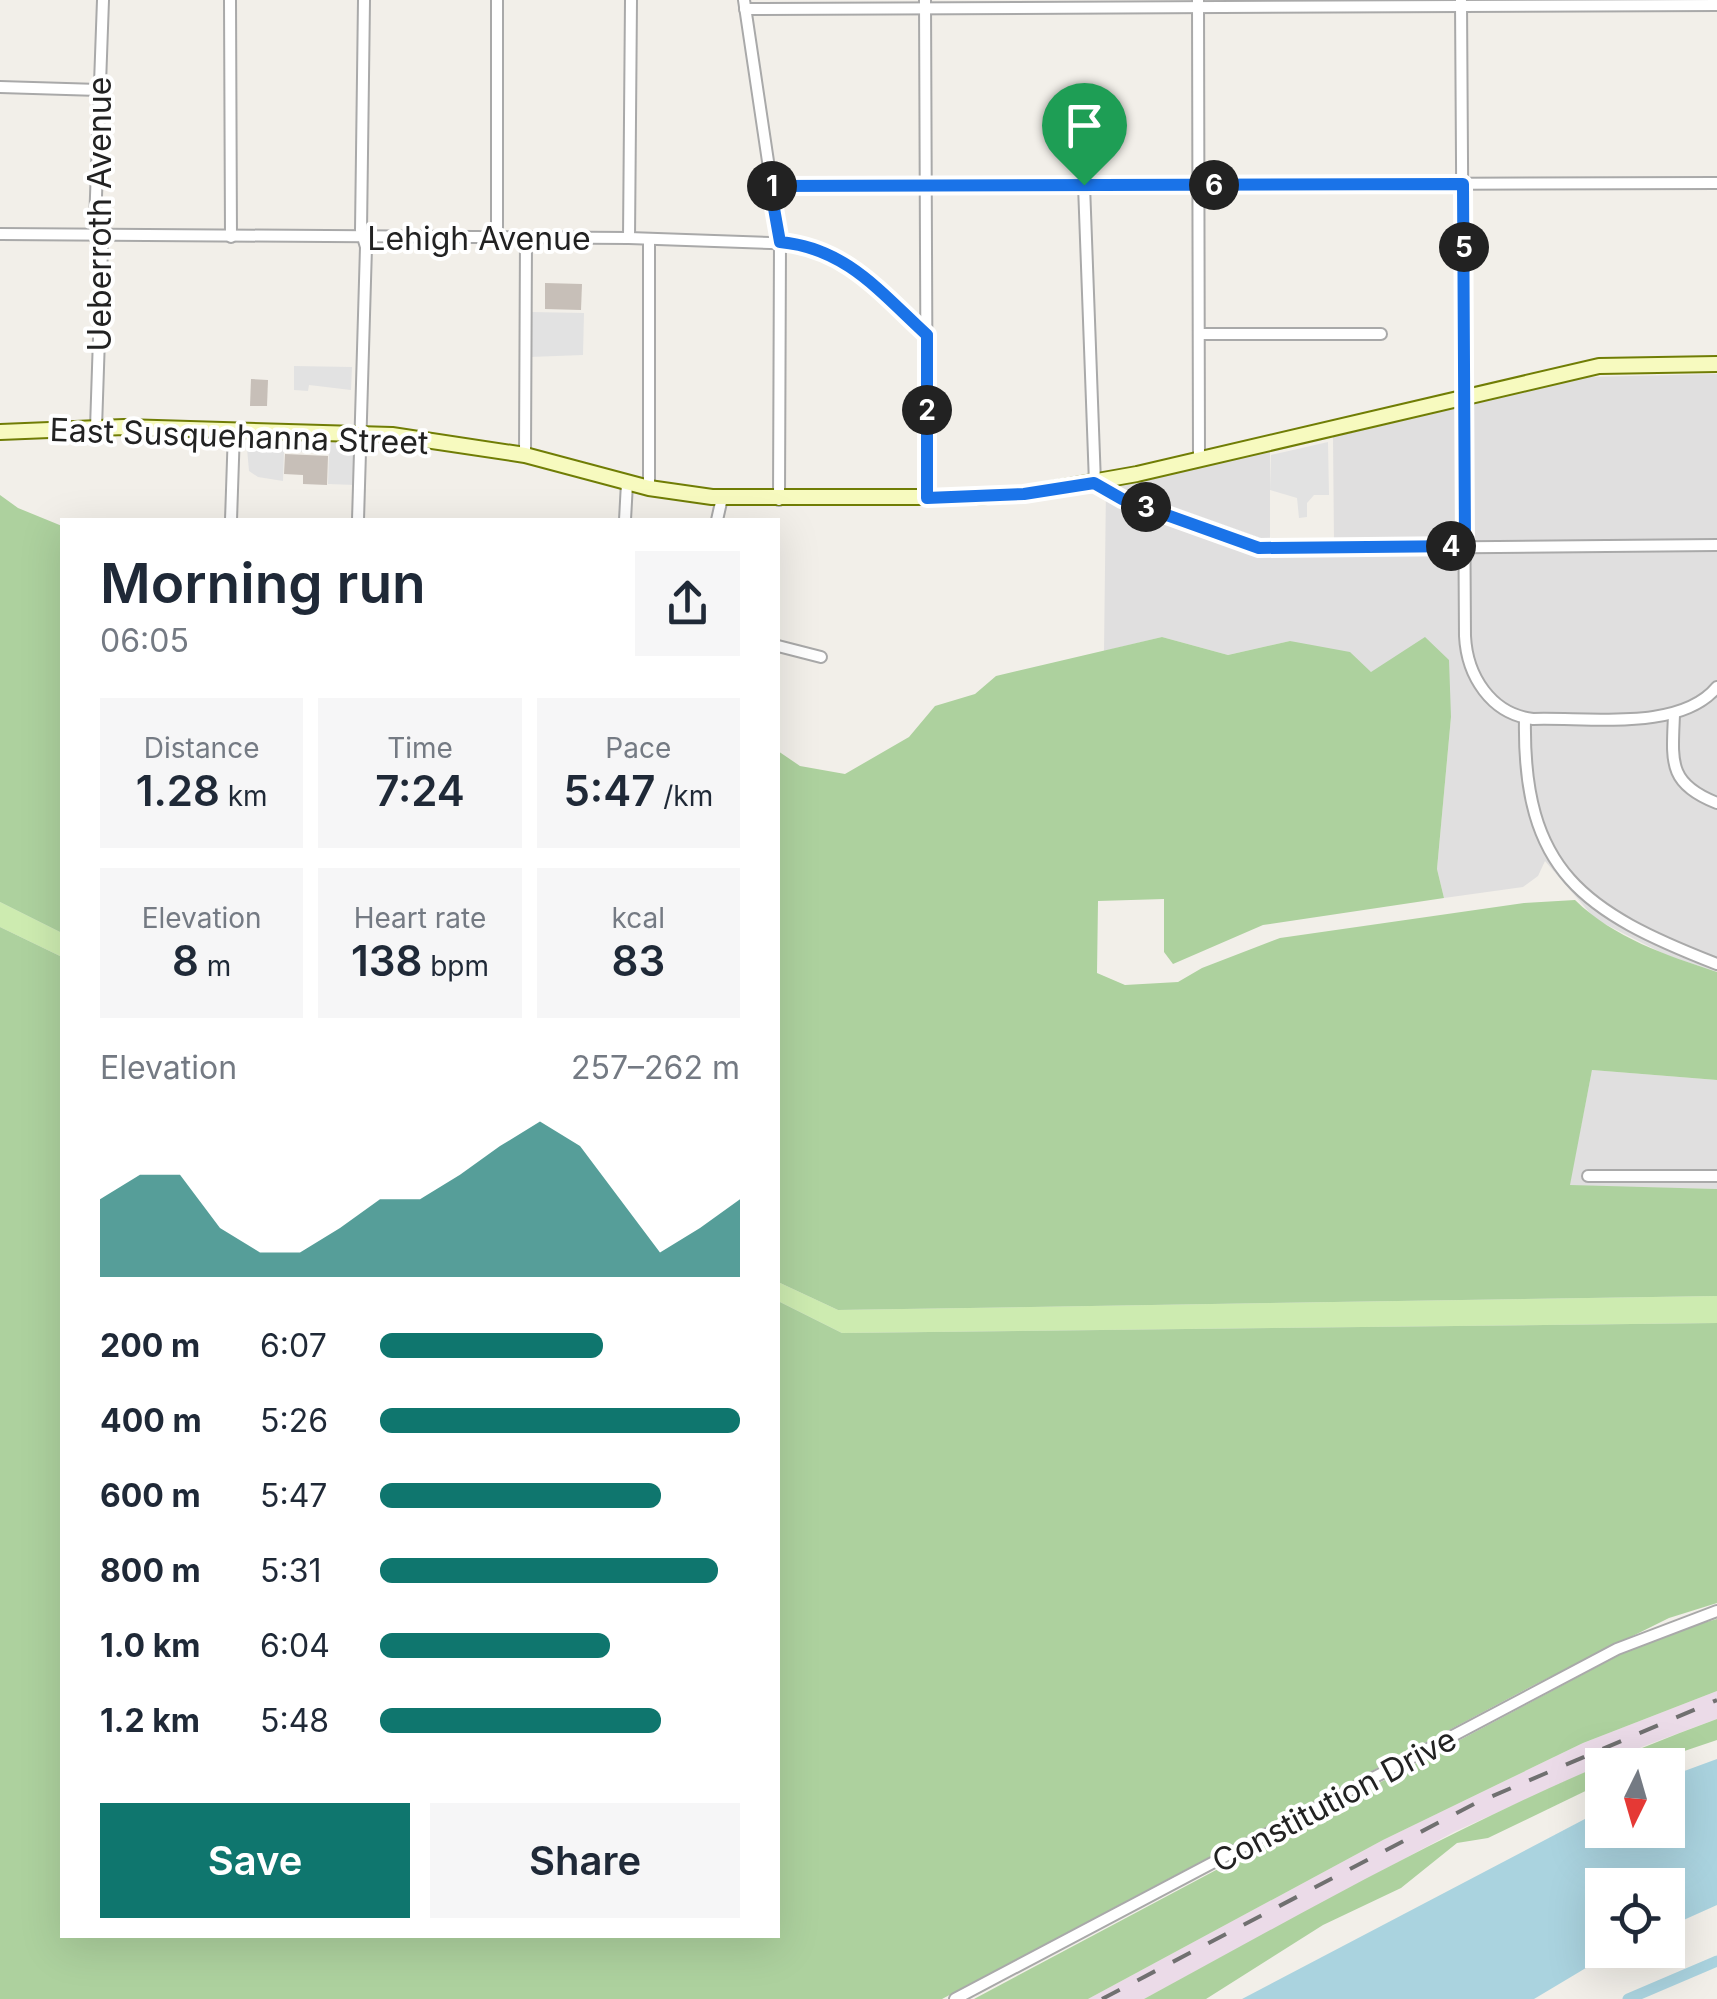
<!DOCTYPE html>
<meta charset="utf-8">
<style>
body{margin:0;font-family:Inter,sans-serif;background:#f6f6f7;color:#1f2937;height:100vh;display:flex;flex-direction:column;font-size:38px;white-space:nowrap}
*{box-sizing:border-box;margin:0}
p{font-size:32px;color:#747a83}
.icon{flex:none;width:55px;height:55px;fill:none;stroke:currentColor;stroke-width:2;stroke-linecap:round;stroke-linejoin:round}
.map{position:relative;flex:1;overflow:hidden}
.side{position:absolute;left:60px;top:518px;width:720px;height:1420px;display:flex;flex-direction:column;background:#fff;border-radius:0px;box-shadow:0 10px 40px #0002}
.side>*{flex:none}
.needle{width:65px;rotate:185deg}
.controls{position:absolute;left:1585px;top:1748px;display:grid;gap:20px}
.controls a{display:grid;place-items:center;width:100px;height:100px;border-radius:0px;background:#fff;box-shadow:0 10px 40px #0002;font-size:50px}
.pin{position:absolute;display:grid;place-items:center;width:85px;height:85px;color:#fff;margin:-102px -42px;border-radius:50% 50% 50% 0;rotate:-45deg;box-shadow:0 0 10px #0007}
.pin .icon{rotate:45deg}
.km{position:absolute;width:50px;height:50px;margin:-25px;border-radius:50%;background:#222;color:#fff;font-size:28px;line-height:50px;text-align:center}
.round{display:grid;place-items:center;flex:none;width:105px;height:105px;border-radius:0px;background:#f6f6f7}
.head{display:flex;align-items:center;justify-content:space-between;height:170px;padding:0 40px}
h1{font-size:55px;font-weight:600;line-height:75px}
.stats{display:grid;grid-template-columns:repeat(3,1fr);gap:15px;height:170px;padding:10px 40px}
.stats div{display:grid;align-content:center;border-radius:0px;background:#f6f6f7;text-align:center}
.stats b{font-size:42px;font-weight:600}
.stats small{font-size:28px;font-weight:400}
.stats p{font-size:28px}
.chart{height:280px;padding:20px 40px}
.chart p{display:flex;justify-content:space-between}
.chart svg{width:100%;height:180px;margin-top:10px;fill:#0f766e;opacity:.7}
.primary-button{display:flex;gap:20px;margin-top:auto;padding:20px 40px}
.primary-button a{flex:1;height:115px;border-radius:0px;background:#0f766e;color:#fff;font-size:40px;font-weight:600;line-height:115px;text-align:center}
.primary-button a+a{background:#f6f6f7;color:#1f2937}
ul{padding:0 40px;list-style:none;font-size:32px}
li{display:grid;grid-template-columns:160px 120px 1fr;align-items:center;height:75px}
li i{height:25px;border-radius:12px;background:#0f766e}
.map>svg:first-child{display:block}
.residential{fill:#e0dfdf}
.industrial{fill:#ebdbe8}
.grass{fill:#cdebb0}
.forest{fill:#add19e}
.parking{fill:#e2e2e2}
.water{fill:#aad3df}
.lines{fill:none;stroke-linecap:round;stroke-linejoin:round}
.canal{stroke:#aad3df;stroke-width:11}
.building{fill:#c7bfb8}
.minor-casing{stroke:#a9a9a9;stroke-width:14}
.secondary-casing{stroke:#707d05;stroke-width:18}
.minor{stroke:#fff;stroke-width:10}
.secondary{stroke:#f7fabf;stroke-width:14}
.rail{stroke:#707070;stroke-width:4;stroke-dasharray:20 20;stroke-linecap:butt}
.route-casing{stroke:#fff;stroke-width:20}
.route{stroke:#1a73e8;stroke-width:12}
.labels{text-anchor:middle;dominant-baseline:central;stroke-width:8;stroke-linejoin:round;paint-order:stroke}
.street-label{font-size:32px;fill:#222;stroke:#fff}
</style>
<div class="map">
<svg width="1717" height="1999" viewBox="0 0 1717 1999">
<rect width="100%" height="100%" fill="#f2efe9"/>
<g class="residential">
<path d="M 1717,374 L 1717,972 L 1666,955 L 1595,919 L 1545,861 L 1538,876 L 1523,887 L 1444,898 L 1437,869 L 1451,717 L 1371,672 L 1290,641 L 1228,655 L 1162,637 L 1104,651 L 1106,486 L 1270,451 L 1270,542 L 1334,543 L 1333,437 L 1589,377 Z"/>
<path d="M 1592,1070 L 1717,1080 L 1717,1189 L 1569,1186 Z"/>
</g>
<path class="industrial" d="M 1717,1691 L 1717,1719 L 1644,1746 L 1454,1832 L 1144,1999 L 1088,1999 L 1383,1840 L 1583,1743 Z"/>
<g class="grass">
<path d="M 0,902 L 62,933 L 62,957 L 0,927 Z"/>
<path d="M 778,1282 L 838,1310 L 1717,1296 L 1717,1323 L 842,1333 L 778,1301 Z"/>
</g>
<g class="forest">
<path d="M 0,495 L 18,508 L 62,526 L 62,933 L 0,902 Z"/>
<path d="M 1162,637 L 1228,655 L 1290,641 L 1350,652 L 1371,672 L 1425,637 L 1449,660 L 1451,717 L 1437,869 L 1444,898 L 1263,925 L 1173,964 L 1164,952 L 1164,899 L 1098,901 L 1097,973 L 1125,985 L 1178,982 L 1202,968 L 1280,938 L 1524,903 L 1575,900 C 1614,938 1666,955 1717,972 L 1717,1080 L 1592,1070 L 1570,1185 L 1717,1189 L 1717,1296 L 838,1310 L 778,1282 L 778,751 L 800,766 L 845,774 L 909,737 L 935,706 L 975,694 L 996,676 Z"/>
<path d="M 0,927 L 62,957 L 62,1935 L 778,1935 L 778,1301 L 842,1333 L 1717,1323 L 1717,1603 L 1669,1618 L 1534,1685 L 942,1999 L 0,1999 Z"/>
<path d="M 1717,1619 L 1717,1691 L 1583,1743 L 1383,1840 L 1088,1999 L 974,1999 L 1653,1637 Z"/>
<path d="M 1717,1719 L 1717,1740 L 1643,1765 L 1602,1765 L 1602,1783 L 1488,1838 L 1457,1843 L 1401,1888 L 1323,1925 L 1206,1999 L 1144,1999 C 1331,1897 1516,1792 1717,1719 Z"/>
</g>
<g class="parking">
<path d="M 531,312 L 584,313 L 583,355 L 530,357 Z"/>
<path d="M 294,366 L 352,367 L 351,390 L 309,385 L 308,391 L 294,390 Z"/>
<path d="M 246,437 L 357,441 L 355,485 L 328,484 L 329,453 L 284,451 L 283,481 L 258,477 L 249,471 Z"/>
<path d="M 1328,442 L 1329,495 L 1314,495 L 1307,503 L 1307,517 L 1299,518 L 1297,498 L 1270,490 L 1271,455 Z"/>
</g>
<path class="water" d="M 1717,1759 L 1717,1905 L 1668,1927 L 1668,1885 L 1602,1885 L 1602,1950 L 1616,1950 L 1534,1999 L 1242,1999 L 1602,1810 L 1602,1830 L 1668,1830 L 1668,1777 Z"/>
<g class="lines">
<path class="canal" d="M 1628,1999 L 1717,1961"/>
</g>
<g class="building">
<path d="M 545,283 L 582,284 L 581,310 L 545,309 Z"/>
<path d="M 251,379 L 268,380 L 267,406 L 250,406 Z"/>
<path d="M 285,454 L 328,456 L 327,485 L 303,484 L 303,475 L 284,474 Z"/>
</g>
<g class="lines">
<g class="minor-casing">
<g id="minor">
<path d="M 230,0 L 231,237"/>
<path d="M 497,0 L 497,238"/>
<path d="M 744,0 L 780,242 L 779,500"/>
<path d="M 925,0 L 927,498"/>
<path d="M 1198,0 L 1199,460"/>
<path d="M 1461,1 L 1465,636 C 1467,676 1491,714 1533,719 C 1588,717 1680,732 1717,687"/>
<path d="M 745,9 L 1717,5"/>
<path d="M 0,87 L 99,90"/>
<path d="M 1084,185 L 1095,483 L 1103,490 L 1270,549 L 1717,545"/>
<path d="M 770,186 L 1717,183"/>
<path d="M 0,234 L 629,238 L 801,244 L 843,260 L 927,335"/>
<path d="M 629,238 L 631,0"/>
<path d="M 1199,334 L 1381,334"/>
<path d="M 96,428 L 102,248 L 95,224 L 103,0"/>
<path d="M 525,455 L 526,238"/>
<path d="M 649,488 L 649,239"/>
<path d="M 231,520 L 234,430"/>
<path d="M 358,520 L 366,247 L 361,230 L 364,0"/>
<path d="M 625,520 L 627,483"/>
<path d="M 717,520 L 722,498"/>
<path d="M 778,646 L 821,657"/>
<path d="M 1674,715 C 1672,762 1668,784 1717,803"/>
<path d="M 1525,718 C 1522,872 1584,912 1717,964"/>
<path d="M 1588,1176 L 1717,1176"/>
<path d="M 955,1999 L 1617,1649 L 1717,1611"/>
</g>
</g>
<g class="secondary-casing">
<path id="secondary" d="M 0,432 L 124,427 L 392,435 L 525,455 L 649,488 L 712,497 L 970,497 L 1024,494 L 1137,474 L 1599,366 L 1717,364"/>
</g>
<use href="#minor" class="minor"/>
<use href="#secondary" class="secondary"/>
<path class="rail" d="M 1102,1999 L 1474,1804 L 1717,1700"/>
</g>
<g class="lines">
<g class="route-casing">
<path id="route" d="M 1463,184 L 1465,546 L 1259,548 L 1122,499 L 1094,483 L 1024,494 L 927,498 L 927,335 C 880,292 846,248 780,242 L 770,186 Z"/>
</g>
<use href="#route" class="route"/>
</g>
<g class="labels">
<g class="street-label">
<text transform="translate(99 214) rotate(-90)">Ueberroth Avenue</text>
<text x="479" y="238">Lehigh Avenue</text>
<text transform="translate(239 436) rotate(2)">East Susquehanna Street</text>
<text transform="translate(1334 1800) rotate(-28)">Constitution Drive</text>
</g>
</g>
</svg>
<div class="controls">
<a><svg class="needle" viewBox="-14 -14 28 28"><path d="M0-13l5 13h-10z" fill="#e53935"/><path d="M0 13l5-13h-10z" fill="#747a83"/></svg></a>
<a><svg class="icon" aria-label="locate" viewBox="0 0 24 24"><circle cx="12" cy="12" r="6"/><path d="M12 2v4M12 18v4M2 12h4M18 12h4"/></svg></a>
</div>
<div class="pin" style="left:1084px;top:185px;background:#1e9e55"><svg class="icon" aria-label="arrive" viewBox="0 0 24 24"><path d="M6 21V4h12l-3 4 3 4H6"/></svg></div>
<b class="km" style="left:772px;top:186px">1</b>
<b class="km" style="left:927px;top:410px">2</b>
<b class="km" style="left:1146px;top:507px">3</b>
<b class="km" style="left:1451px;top:546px">4</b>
<b class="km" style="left:1464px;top:247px">5</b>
<b class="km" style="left:1214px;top:185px">6</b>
<section class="side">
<div class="head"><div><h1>Morning run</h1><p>06:05</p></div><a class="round"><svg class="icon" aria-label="share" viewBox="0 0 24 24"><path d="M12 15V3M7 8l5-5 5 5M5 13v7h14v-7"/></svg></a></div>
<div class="stats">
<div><p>Distance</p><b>1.28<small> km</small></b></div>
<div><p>Time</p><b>7:24</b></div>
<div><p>Pace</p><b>5:47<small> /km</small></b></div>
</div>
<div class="stats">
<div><p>Elevation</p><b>8<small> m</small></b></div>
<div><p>Heart rate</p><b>138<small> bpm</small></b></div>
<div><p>kcal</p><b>83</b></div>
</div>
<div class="chart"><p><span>Elevation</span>257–262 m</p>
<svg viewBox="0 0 160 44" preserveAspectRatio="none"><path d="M0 44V25L10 19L20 19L30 32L40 38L50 38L60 32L70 25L80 25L90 19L100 12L110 6L120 12L130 25L140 38L150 32L160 25V44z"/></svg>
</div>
<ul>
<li><b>200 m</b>6:07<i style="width:62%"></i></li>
<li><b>400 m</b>5:26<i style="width:100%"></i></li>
<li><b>600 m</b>5:47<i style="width:78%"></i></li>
<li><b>800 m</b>5:31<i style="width:94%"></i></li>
<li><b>1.0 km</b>6:04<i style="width:64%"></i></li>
<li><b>1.2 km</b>5:48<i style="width:78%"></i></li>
</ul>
<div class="primary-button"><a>Save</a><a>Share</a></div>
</section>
</div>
